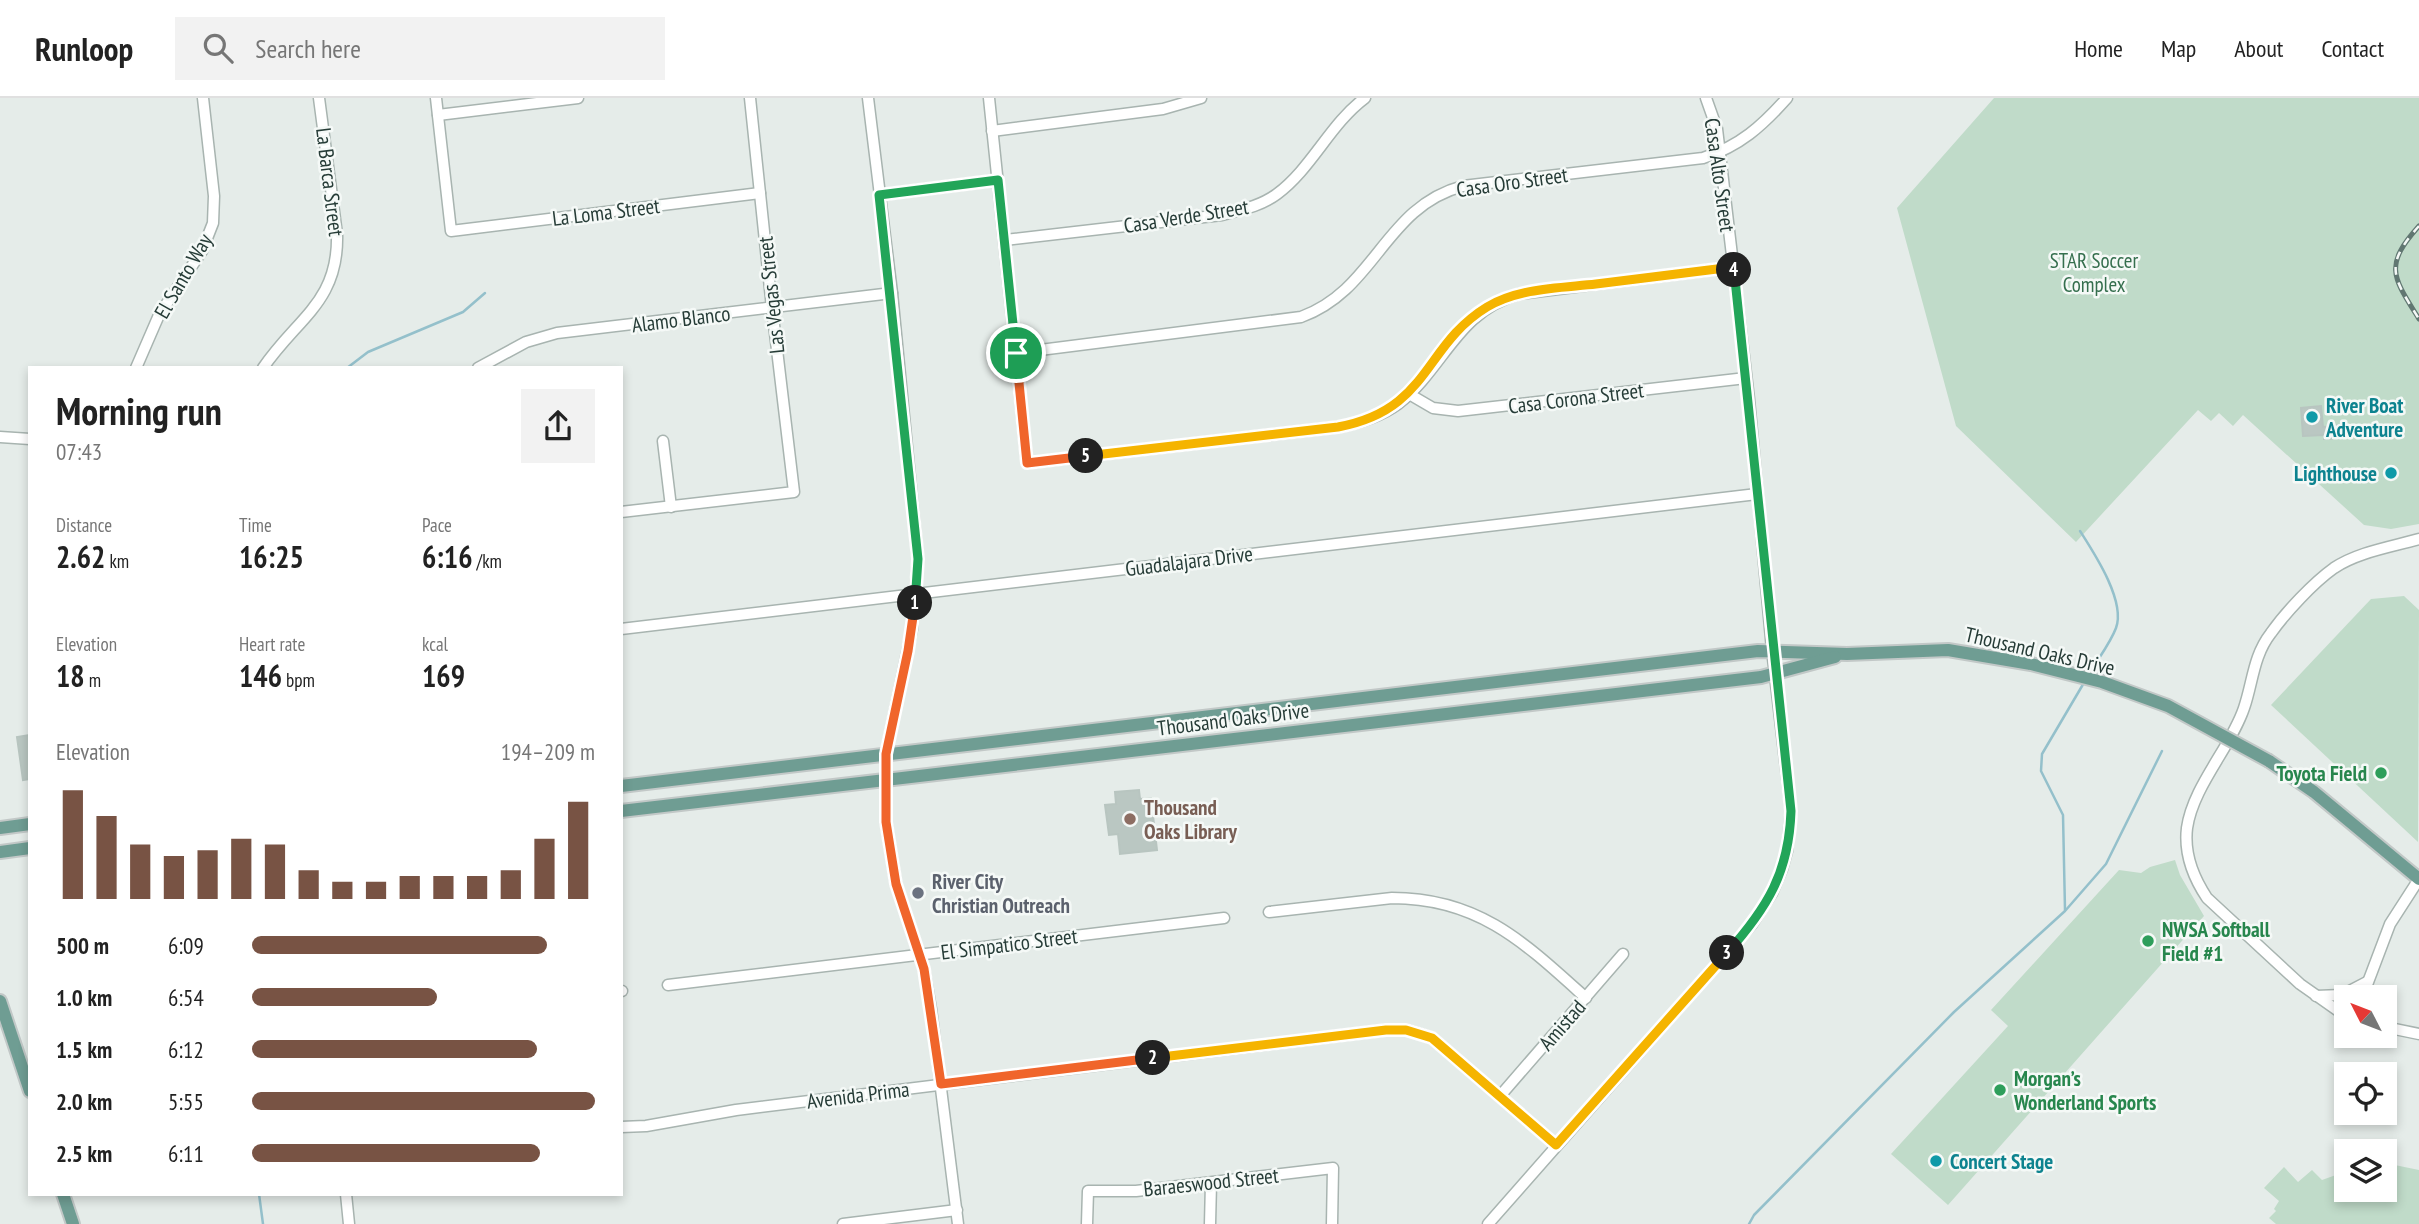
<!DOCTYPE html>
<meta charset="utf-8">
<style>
body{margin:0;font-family:"PT Sans Narrow",sans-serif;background:#f2f2f2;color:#222;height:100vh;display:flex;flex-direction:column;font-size:26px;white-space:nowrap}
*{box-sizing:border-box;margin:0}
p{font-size:23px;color:#767676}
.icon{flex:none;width:38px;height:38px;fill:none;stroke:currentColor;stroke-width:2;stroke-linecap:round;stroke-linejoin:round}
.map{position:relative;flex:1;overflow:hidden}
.details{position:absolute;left:28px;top:268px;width:595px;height:830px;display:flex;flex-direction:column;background:#fff;border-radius:0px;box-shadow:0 4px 10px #0003}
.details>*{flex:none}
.needle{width:46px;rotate:312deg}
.buttons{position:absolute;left:2334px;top:887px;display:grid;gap:14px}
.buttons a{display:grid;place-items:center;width:63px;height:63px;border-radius:0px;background:#fff;box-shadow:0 4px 10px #0003;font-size:35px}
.pin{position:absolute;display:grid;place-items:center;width:60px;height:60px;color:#fff;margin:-30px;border:4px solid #fff;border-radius:50%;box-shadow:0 2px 7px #0007}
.km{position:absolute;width:35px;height:35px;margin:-18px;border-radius:50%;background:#222;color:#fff;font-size:19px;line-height:35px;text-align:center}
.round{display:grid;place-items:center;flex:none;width:74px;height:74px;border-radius:0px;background:#f2f2f2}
.summary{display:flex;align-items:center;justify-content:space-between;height:119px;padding:0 28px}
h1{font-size:38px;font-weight:700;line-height:52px}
.figures{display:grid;grid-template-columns:repeat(3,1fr);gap:10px;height:119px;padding:7px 28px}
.figures div{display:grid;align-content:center}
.figures b{font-size:30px;font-weight:700}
.figures small{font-size:19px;font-weight:400}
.figures p{font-size:19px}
.chart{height:196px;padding:14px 28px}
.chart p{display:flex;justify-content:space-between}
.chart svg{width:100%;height:126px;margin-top:7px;stroke:#785344;stroke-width:6}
ul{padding:0 28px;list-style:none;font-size:23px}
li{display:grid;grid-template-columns:112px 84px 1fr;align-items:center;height:52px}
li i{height:18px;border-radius:9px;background:#785344}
header{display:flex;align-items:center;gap:42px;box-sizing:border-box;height:98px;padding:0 35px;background:#fff;border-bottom:2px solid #e0e0e0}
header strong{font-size:33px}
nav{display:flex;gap:38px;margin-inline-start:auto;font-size:24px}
.search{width:490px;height:63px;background:#f2f2f2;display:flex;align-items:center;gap:18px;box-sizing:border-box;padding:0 24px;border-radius:0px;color:#767676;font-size:26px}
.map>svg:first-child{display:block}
.green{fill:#c0dbc9}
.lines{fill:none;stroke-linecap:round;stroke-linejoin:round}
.stream{stroke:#94c0cb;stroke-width:2.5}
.building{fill:#bac7c2;stroke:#b8c5c0;stroke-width:2}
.minor-casing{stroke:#a8b4b0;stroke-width:13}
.major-casing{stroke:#c2c8c7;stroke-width:16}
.minor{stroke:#fff;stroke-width:10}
.major{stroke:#6f9d93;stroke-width:12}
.rail-casing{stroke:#617772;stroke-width:5}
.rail{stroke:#f5f9f7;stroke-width:2.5;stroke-dasharray:8;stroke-linecap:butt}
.major-bridge-casing{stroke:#c2c8c7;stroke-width:16;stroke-linecap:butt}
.major-bridge{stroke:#6f9d93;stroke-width:12}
.split-1-casing{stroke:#fff;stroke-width:14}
.split-2-casing{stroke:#fff;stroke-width:14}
.split-3-casing{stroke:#fff;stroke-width:14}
.split-4-casing{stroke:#fff;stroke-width:14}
.split-5-casing{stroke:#fff;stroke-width:14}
.split-6-casing{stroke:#fff;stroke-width:14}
.split-1{stroke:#22a559;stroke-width:9}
.split-2{stroke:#f0652b;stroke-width:9}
.split-3{stroke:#f5b400;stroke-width:9}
.split-4{stroke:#22a559;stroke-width:9}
.split-5{stroke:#f5b400;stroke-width:9}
.split-6{stroke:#f0652b;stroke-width:9}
.culture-dot{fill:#0f9aa8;stroke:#f5f9f7;stroke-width:2.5}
.leisure-dot{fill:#2e9e5b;stroke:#f5f9f7;stroke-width:2.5}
.education-dot{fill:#8d6e63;stroke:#f5f9f7;stroke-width:2.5}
.worship-dot{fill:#6b7280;stroke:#f5f9f7;stroke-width:2.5}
.labels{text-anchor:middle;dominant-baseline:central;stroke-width:5;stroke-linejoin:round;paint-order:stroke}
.street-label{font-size:21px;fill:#263c37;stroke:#f5f9f7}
.park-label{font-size:21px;fill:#356f4e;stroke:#f5f9f7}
.culture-label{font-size:21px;font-weight:bold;fill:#0d838f;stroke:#f5f9f7;text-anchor:start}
.leisure-label{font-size:21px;font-weight:bold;fill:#27864d;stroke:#f5f9f7;text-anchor:start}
.education-label{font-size:21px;font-weight:bold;fill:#785e54;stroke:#f5f9f7;text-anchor:start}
.worship-label{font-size:21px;font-weight:bold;fill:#5b616d;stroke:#f5f9f7;text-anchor:start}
</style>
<header>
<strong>Runloop</strong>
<div class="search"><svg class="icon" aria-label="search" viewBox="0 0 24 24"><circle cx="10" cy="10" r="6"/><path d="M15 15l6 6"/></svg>Search here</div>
<nav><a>Home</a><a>Map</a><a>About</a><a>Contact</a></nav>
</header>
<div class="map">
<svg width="2419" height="1126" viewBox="0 0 2419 1126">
<rect width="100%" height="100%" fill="#e5ece9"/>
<g class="green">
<path d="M 1994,0 L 2419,0 L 2419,426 L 2391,431 L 2364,427 L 2243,317 L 2233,328 L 2219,315 L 2211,323 L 2198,312 L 2076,444 L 1956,328 L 1897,110 Z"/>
<path d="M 2404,498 L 2419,512 L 2418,744 L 2271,607 L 2371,501 Z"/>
<path d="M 2175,762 L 2180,777 L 2204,818 L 1948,1107 L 1891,1056 L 2008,928 L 1991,912 L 2119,772 L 2141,775 L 2150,769 Z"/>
<path d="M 2385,1065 L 2419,1072 L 2419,1126 L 2276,1126 L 2269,1120 L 2276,1113 L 2274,1111 L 2279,1103 L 2264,1090 L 2284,1069 L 2298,1084 L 2312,1072 L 2322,1082 L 2347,1073 L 2347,1092 L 2385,1092 Z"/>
</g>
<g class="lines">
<g class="stream">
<path d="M 347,270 L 368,254 L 463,214 L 485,195"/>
<path d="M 2080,433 C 2094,455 2126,503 2116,530 C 2110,546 2097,562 2088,578"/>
<path d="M 2065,812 L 2063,717 L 2041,673 L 2042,656 L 2085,583"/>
<path d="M 259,1096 L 263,1126"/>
<path d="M 1749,1126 L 1754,1117 L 1954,914 L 2065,813 L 2106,766 L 2162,653"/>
</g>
</g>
<g class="building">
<path d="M 2321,308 L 2323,329 L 2341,327 L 2342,340 L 2324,341 L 2324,337 L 2303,338 L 2301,310 Z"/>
<path d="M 30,637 L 30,681 L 23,682 L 17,639 Z"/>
<path d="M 1139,692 L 1140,701 L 1151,700 L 1157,752 L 1120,756 L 1118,736 L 1109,737 L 1105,707 L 1116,706 L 1115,694 Z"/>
</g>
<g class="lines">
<g class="minor-casing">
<g id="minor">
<path d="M 436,0 L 451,133 L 760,95"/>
<path d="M 868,0 L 892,195 L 918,462 L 912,531 L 886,656 L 886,724 L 896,786 L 924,871 L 931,911 L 958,1126"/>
<path d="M 989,0 L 1027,365 L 1338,329 C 1360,325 1380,319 1398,306 C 1445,269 1456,214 1519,196 L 1733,169"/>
<path d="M 438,17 L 578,0"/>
<path d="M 992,33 L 1163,11 L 1201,0"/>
<path d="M 879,97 L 998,82"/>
<path d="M 1005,142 L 1222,117 C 1241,112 1261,108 1277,96 C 1312,70 1330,26 1365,0"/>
<path d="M 1016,255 L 1301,219 C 1376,192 1384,109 1463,88 L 1703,60 C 1740,48 1762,28 1787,0"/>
<path d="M 136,270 L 159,217 L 202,153 L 213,125 L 214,98 L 203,0"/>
<path d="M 263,270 C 297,220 339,204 337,136 L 319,0"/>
<path d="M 478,270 L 526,244 L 557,235 L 892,195"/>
<path d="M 1409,296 L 1433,310 L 1458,313 L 1746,280"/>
<path d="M 0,339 L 30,341"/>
<path d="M 663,343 L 671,409"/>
<path d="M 621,414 L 794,394 L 772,210 L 750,0"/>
<path d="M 621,531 L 1757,396"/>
<path d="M 1269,814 L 1392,800 C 1479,800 1525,845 1586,900"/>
<path d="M 668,887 L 1224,820"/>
<path d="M 621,893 L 622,893"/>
<path d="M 2316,898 L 2342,897 L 2367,884"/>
<path d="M 2362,900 L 2390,826 L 2419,781"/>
<path d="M 2347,919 L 2300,886 L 2207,800 C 2193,779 2184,755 2187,730 C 2193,688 2231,649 2244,610 C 2253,584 2253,558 2271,535 C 2286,514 2313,485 2334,470 C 2358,454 2391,449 2419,441"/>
<path d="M 2385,929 L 2419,936"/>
<path d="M 1500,998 L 1623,856"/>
<path d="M 621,1029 L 646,1028 L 736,1012 L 1386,932 L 1407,932 L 1432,940 L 1556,1047"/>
<path d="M 346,1096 L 349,1126"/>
<path d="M 843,1126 L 957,1112"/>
<path d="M 1087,1126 L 1088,1093 L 1136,1093 L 1333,1070 L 1332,1126"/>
<path d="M 1210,1126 L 1211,1085"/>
<path d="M 1488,1126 L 1752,826 L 1772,795 L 1782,771 L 1787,753 L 1791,713 L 1772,552 L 1749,301 L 1717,31 L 1706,0"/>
</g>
</g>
<g class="major-casing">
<g id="major">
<path d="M 2269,663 L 2314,694 L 2419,781"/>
<path d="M 621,688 L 1758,553 L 1847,556 L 1948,552 L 2031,566"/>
<path d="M 621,713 L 1761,579 L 1835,559"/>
<path d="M 0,730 L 30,726"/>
<path d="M 0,754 L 30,750"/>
<path d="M 0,903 L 30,993"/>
<path d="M 63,1096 L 73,1126"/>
</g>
</g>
<use href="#minor" class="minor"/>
<use href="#major" class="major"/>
<g class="rail-casing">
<path id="rail" d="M 2419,128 C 2383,168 2393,179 2419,221"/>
</g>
<use href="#rail" class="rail"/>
<g class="major-bridge-casing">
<path id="major-bridge" d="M 2031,566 L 2102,584 L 2168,608 L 2269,663"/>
</g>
<use href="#major-bridge" class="major-bridge"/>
</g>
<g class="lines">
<g class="split-1-casing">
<path id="split-1" d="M 915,505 L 918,461 L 879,97 L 998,82 L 1016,255"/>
</g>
<g class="split-2-casing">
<path id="split-2" d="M 915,505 L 908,553 L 886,656 L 886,724 L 896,786 L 924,871 L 941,986 L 1153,960"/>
</g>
<g class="split-3-casing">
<path id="split-3" d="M 1153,960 L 1386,932 L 1406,932 L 1432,940 L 1556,1047 L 1727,855"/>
</g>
<g class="split-4-casing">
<path id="split-4" d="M 1727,855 C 1767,810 1789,775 1791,713 L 1734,172"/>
</g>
<g class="split-5-casing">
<path id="split-5" d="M 1086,358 L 1338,329 C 1430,312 1423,248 1487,209 C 1519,190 1560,190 1596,186 C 1642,180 1688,175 1733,169 L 1734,172"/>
</g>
<g class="split-6-casing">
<path id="split-6" d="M 1016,255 L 1027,365 L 1086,358"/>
</g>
<use href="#split-1" class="split-1"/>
<use href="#split-2" class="split-2"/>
<use href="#split-3" class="split-3"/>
<use href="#split-4" class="split-4"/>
<use href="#split-5" class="split-5"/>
<use href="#split-6" class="split-6"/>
</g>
<g class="culture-dot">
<circle cx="2312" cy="319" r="7"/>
<circle cx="2391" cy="375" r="7"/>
<circle cx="1936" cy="1063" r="7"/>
</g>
<g class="leisure-dot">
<circle cx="2381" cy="675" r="7"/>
<circle cx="2148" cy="843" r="7"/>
<circle cx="2000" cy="992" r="7"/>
</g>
<circle class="education-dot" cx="1130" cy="721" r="7"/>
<circle class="worship-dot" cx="918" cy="795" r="7"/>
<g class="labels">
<g class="street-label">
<text transform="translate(1720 77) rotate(82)">Casa Alto Street</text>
<text transform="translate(330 84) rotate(83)">La Barca Street</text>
<text transform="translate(1512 84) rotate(-8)">Casa Oro Street</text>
<text transform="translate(606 114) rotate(-7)">La Loma Street</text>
<text transform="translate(1186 118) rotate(-9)">Casa Verde Street</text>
<text transform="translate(183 178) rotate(-60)">El Santo Way</text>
<text transform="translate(771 197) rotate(-96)">Las Vegas Street</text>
<text transform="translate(681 221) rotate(-7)">Alamo Blanco</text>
<text transform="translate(1576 300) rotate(-7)">Casa Corona Street</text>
<text transform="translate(1189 463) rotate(-7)">Guadalajara Drive</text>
<text transform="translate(2040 553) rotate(13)">Thousand Oaks Drive</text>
<text transform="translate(1233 621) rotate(-7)">Thousand Oaks Drive</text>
<text transform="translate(1009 846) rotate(-7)">El Simpatico Street</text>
<text transform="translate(1562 927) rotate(-49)">Amistad</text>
<text transform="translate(858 997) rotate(-7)">Avenida Prima</text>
<text transform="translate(1211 1084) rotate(-6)">Baraeswood Street</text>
</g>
<g class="park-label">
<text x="2094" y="162">STAR Soccer<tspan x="2094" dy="24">Complex</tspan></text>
</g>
<g class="culture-label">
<text x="2326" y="307">River Boat<tspan x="2326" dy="24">Adventure</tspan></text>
<text x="2377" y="375" text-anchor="end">Lighthouse</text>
<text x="1950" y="1063">Concert Stage</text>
</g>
<g class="leisure-label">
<text x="2367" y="675" text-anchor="end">Toyota Field</text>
<text x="2162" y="831">NWSA Softball<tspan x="2162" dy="24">Field #1</tspan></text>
<text x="2014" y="980">Morgan’s<tspan x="2014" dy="24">Wonderland Sports</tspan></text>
</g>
<g class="education-label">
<text x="1144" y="709">Thousand<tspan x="1144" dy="24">Oaks Library</tspan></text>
</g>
<g class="worship-label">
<text x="932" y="783">River City<tspan x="932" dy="24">Christian Outreach</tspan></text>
</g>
</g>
</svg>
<div class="buttons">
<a><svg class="needle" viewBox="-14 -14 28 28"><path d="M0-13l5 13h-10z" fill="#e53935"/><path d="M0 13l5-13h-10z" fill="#767676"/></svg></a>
<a><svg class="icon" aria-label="locate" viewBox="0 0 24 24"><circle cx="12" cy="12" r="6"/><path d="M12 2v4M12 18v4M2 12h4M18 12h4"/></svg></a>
<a><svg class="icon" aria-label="layers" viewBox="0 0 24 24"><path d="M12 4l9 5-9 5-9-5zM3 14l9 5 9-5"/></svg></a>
</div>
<div class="pin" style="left:1016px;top:255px;background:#1e9e55"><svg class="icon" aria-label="arrive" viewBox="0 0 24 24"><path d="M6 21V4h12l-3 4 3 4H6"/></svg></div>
<b class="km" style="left:915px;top:505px">1</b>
<b class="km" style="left:1153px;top:960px">2</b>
<b class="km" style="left:1727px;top:855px">3</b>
<b class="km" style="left:1734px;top:172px">4</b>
<b class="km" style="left:1086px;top:358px">5</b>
<section class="details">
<div class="summary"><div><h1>Morning run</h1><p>07:43</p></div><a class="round"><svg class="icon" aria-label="share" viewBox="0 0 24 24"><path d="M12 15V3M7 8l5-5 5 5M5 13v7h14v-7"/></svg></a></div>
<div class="figures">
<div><p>Distance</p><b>2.62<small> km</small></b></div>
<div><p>Time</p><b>16:25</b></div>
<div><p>Pace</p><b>6:16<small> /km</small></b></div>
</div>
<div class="figures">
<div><p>Elevation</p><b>18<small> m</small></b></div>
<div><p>Heart rate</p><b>146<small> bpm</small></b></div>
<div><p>kcal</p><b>169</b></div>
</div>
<div class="chart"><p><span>Elevation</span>194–209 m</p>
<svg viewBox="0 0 160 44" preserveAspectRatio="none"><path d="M5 44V6M15 44V15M25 44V25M35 44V29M45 44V27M55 44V23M65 44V25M75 44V34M85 44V38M95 44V38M105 44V36M115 44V36M125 44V36M135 44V34M145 44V23M155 44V10"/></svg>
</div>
<ul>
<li><b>500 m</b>6:09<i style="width:86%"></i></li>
<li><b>1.0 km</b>6:54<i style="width:54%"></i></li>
<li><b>1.5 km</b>6:12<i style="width:83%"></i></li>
<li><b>2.0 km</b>5:55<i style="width:100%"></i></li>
<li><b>2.5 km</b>6:11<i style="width:84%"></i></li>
</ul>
</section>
</div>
